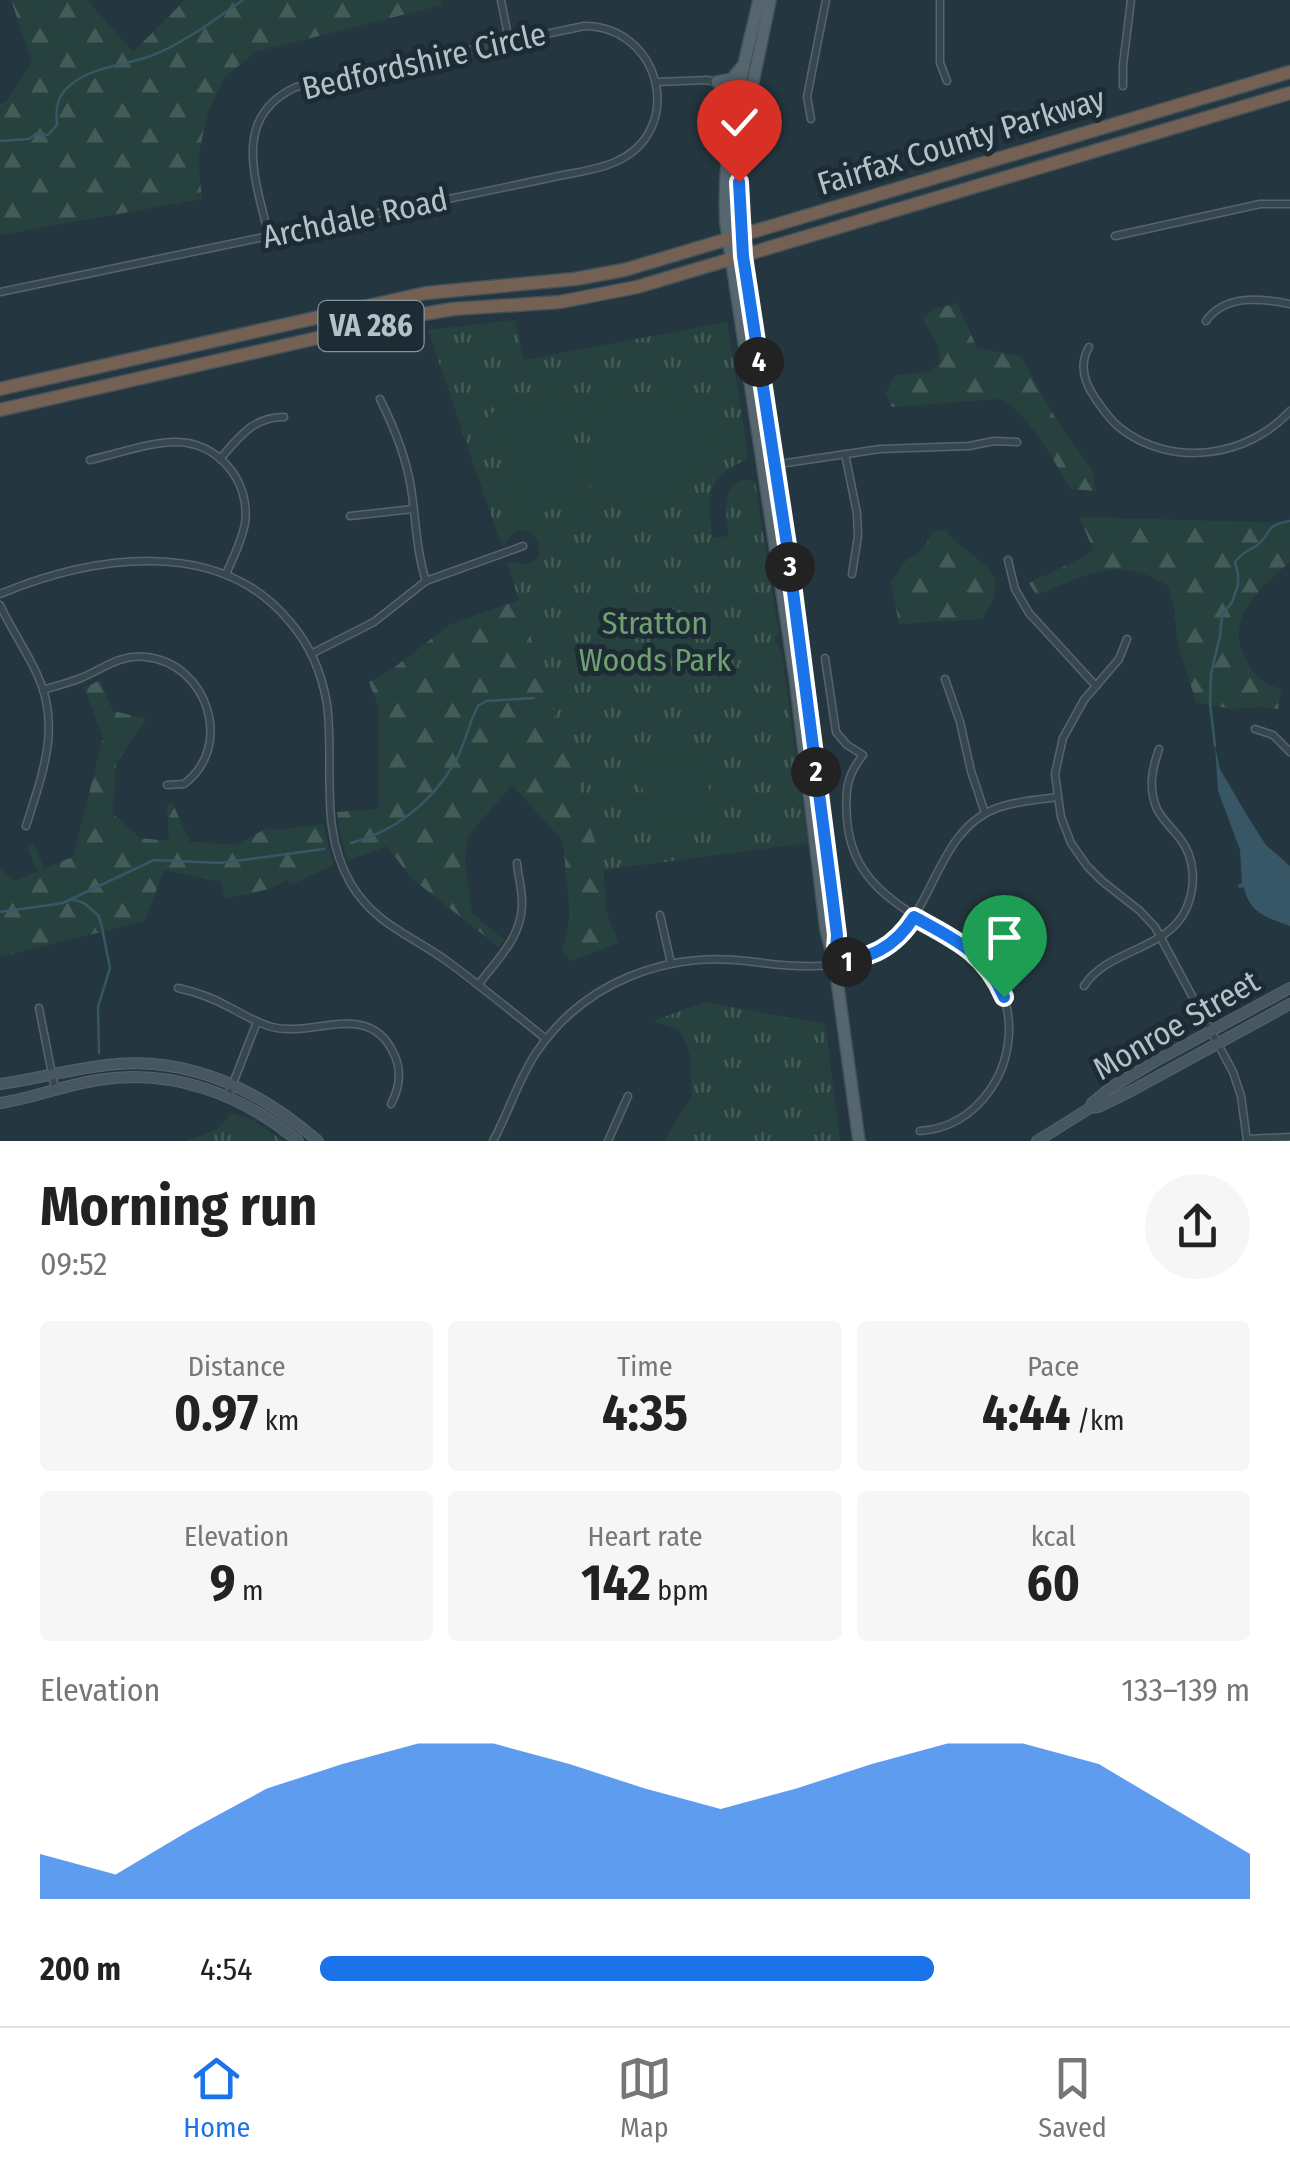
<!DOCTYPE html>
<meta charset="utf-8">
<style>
body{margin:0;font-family:"Fira Sans Condensed",sans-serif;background:#f6f6f6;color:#222;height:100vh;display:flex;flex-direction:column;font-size:38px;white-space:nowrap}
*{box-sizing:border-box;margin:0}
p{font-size:32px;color:#767676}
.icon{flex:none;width:55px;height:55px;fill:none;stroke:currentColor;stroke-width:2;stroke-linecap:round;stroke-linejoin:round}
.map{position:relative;height:1141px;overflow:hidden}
.sheet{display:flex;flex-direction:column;background:#fff;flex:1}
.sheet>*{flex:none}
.pin{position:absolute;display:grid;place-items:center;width:85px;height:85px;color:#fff;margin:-102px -42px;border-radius:50% 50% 50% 0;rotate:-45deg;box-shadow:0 0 10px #0007}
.pin .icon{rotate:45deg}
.km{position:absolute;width:50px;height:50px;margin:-25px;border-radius:50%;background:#222;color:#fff;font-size:28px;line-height:50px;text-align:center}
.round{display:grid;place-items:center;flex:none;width:105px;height:105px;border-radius:52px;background:#f6f6f6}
.overview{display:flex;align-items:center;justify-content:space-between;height:170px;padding:0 40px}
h1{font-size:55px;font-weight:700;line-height:75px}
.metrics{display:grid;grid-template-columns:repeat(3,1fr);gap:15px;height:170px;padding:10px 40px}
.metrics div{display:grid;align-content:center;border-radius:10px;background:#f6f6f6;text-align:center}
.metrics b{font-size:50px;font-weight:700}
.metrics small{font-size:28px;font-weight:400}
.metrics p{font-size:28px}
.chart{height:280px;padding:20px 40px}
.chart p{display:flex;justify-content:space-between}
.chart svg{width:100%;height:180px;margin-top:10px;fill:#1a73e8;opacity:.7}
ul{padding:0 40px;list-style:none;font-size:32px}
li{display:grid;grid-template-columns:160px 120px 1fr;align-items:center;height:75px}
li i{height:25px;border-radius:12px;background:#1a73e8}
.dock{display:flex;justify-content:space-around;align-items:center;height:140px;border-top:2px solid #e0e0e0;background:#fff;font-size:28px;color:#767676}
.dock a{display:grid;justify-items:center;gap:5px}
.dock .active{color:#1a73e8}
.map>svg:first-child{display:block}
.forest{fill:url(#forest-firs)}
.park{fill:url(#park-tufts)}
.pitch{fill:#27423e}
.water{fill:#375666}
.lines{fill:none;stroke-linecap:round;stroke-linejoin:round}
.stream{stroke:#375666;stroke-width:2.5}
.street-casing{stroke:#56646d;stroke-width:9}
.secondary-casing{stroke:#56646d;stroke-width:12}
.primary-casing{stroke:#44535b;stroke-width:14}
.highway-casing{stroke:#43515a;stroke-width:15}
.street{stroke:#38474f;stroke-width:6}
.secondary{stroke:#465762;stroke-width:10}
.primary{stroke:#56666f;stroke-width:11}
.highway{stroke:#756154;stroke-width:12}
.route-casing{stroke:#fff;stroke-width:20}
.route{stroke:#1a73e8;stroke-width:12}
.labels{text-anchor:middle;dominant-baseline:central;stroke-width:10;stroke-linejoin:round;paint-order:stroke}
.shield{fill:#1d2c34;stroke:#87949d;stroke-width:2.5}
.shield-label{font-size:30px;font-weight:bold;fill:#b4c1ca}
.street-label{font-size:32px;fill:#b4c1ca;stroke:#1d2c34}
.park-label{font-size:32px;fill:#71a071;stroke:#1d2c34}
</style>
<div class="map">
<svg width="1290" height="1141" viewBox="0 0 1290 1141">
<defs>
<pattern id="forest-firs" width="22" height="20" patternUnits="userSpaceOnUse" patternTransform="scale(2.5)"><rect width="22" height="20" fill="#27423e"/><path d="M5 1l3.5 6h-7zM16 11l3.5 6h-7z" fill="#445c59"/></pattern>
<pattern id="park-tufts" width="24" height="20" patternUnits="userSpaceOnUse" patternTransform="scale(2.5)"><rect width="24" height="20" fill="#27423e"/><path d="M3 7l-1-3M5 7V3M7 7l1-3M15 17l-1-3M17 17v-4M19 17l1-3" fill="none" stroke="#445c59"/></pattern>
</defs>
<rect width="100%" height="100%" fill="#24363f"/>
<g class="forest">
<path d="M 11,0 L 87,0 L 133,52 L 185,0 L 441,0 L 442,5 L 255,52 L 224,78 L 207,114 L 198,159 L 202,199 L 0,235 L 0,104 L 6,102 L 32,62 Z"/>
<path d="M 957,303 L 977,348 L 1020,356 L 1053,414 L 1092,470 L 1096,491 L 1070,489 C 1056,463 1027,411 1000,399 L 892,407 L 885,394 L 895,375 L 930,372 L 940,362 L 938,344 L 922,319 L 935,309 Z"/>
<path d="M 1079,517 L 1290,523 L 1290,562 C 1265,584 1225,616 1243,653 C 1247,662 1252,673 1260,679 C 1266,684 1275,687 1282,690 L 1278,709 L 1263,707 L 1231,709 L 1196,702 L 1177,641 L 1175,612 L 1169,586 C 1117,554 1088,575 1036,595 L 1029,583 L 1086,556 L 1093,549 Z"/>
<path d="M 945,530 C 975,566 1018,568 982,619 L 899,624 L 891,583 L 907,559 C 921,555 926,544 932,532 Z"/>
<path d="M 519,600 L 604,870 L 605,909 L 619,943 L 570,961 L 562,951 L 570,916 L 563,841 L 512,785 L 468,836 L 465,859 L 472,913 L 504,940 L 499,947 L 411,878 L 387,846 L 348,861 L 341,838 L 337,812 L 379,809 L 379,708 L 369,682 L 392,669 L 451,624 Z"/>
<path d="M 100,680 L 113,711 L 147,719 L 116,763 L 113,814 L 140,838 L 169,841 L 167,805 L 173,804 L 190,842 L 237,845 L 268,827 L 275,830 L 323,824 L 333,865 L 290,885 L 287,880 L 269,889 L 225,899 L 221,882 L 164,870 L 145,921 L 0,957 L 0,869 L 15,880 L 37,872 L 27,845 L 33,843 L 44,868 L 73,857 L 103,738 L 84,688 Z"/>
</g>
<g class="park">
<path d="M 515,320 L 524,360 L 727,322 L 748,455 L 746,460 C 705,477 706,500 713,538 L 729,536 C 725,514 720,473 755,481 L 779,635 L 774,637 L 782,656 L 808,843 L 604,870 L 507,562 C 522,563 530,569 540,554 C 541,540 529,523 513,534 C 509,537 506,543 502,547 L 428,330 Z"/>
<path d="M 705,1002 L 825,1024 L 840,1141 L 664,1141 L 692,1096 L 690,1053 L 679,1030 L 653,1021 Z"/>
<path d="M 232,1113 L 253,1120 L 283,1141 L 186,1141 L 216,1130 Z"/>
</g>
<g class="pitch">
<path d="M 557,391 L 593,495 L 525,519 L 488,414 Z"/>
<path d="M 635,392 C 682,392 717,421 721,468 L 635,515 L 620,509 L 608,486 L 583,419 L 606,401 Z"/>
<path d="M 701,754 L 707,758 L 711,824 C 665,831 640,803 635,760 Z"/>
</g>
<path class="water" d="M 1215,746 L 1220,769 L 1248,817 L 1266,845 L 1290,866 L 1290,926 C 1267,918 1249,913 1244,887 L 1239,888 L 1238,885 L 1242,883 L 1240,850 L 1218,791 Z"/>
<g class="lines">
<g class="stream">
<path d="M 0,141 L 29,139 L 37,133 L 48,135 L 57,125 C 56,112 56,99 66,89 C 87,67 122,66 151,56 C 184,43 214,20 243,0"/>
<path d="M 1215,746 L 1210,703 L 1211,674 L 1220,636 L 1222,615 L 1232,602 L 1238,585 L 1238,574 L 1235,562 C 1242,553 1246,552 1256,546 C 1272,535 1263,525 1290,521"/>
<path d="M 351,843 C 394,832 431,803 454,764 C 465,746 468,724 478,706 L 486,701 L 534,698"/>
<path d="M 71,899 L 84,903 L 98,915 L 101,923 L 110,968 L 98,1007 L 99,1053"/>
<path d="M 0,912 L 63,903 L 154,860 L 220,863 L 324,849"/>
</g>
<g class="street-casing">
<g id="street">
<path d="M 501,0 L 509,41"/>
<path d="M 940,0 L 940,63 L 947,81"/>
<path d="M 657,82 L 707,80 L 752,90"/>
<path d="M 1123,86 L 1123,65 L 1131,0"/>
<path d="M 811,119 L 807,97 L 826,0"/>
<path d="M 1115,236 L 1260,204 L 1290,204"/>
<path d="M 0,292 C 136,264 272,235 408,207 C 455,198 502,188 549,178 C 570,173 595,171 615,162 C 687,131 661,26 584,26 L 296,87 C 230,117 256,182 269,236"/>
<path d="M 1206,321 C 1225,294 1261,298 1290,304"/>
<path d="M 1089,347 C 1079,364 1084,382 1095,398 C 1102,408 1109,419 1120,428 C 1171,468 1247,458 1290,411"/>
<path d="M 380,399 C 394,427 406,456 411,488 C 416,519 416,550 426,581"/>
<path d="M 845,454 L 857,513 L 858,536 L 852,574"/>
<path d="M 220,459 C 239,437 253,417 284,417"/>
<path d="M 90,460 C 117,454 146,443 173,442 C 217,440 251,481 245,523 C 242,541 233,558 226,574"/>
<path d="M 773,465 L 880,449 L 969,446 L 994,441 L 1017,442"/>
<path d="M 350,516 L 413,509"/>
<path d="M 1008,560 L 1015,589 L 1029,613 L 1096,686"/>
<path d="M 0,594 C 92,556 219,535 290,622 C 310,645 322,674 327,704 C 335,765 318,828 351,884 C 376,926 414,936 451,964 C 483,988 515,1014 546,1039"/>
<path d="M 0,605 C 11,629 26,650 37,674 C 62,726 42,775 26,826"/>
<path d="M 1127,639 L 1119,659 L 1084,700 L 1063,738 L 1055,774 L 1061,817 L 1071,843 L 1087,866 L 1102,881 L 1140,911 L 1155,927 L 1233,1072 L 1241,1096 L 1247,1141"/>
<path d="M 311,654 L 374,622 L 426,581 L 523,546"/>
<path d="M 825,658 L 836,732 L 847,745 L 863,755 C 846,776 845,792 847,819 C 855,937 1012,915 1009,1033 C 1008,1053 1002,1073 990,1090 C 973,1114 949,1129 920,1131"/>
<path d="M 945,679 L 960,722 L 971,771 L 985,813"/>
<path d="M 43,690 C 56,686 68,683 81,678 C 103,669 119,654 146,657 C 207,663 235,746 184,784 L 167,785"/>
<path d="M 1255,729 L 1273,735 L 1290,752"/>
<path d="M 660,915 L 671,963"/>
<path d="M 478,985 C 497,960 523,936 522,902 C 522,889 518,876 517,863"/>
<path d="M 1084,986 C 1108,948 1169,951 1187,907 C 1196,885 1195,859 1181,840 C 1173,829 1163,821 1157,809 C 1148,788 1152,769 1159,749"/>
<path d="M 178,988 C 196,992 213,998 229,1007 C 243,1014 256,1023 272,1027 C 313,1038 368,1000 393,1052 C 402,1069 400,1087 391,1104"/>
<path d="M 39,1008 L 55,1089"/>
<path d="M 228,1096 L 257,1022"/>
<path d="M 1247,1139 L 1290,1137"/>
<path d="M 493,1141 C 509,1112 518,1080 536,1053 C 583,983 665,951 747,961 C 791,967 840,972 881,951 C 900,941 910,924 920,906 C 941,869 954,824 997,808 C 1016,801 1037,800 1057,797"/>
<path d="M 608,1141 L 628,1096"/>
</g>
</g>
<g class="secondary-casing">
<g id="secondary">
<path d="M 0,1084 C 36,1079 71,1069 107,1065 C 188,1055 258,1089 318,1141"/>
<path d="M 0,1103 C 33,1098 65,1085 98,1080 C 172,1068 241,1094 298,1141"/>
<path d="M 1090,1108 L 1092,1103 L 1110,1088 L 1154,1062 L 1290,988"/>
<path d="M 1037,1141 L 1090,1108 L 1098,1107 L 1131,1091 L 1290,1004"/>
</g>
</g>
<g class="primary-casing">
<g id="primary">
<path d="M 759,0 C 742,74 721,147 726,224 L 795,677 L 826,930 L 835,965 L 859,1141"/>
<path d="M 770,0 C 756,73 735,146 739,221 L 787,545 L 832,894 L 837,935 L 836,950"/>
<path d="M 717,82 L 732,79 L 742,67"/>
</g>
</g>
<g class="highway-casing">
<g id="highway">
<path d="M 0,389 L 426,293 L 575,279 L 624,270 L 1290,72"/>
<path d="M 0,410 L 423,314 L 453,309 L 560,302 L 637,287 L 1290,93"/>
</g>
</g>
<use href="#street" class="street"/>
<use href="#secondary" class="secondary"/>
<use href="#primary" class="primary"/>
<use href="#highway" class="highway"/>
</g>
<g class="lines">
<g class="route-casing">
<path id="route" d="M 739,182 L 743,256 L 787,545 L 832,894 L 837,935 L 835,965 C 871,956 893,950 914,917 C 954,939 985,952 1004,997"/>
</g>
<use href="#route" class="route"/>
</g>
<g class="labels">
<rect class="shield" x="318.5" y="301" width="105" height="50" rx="8"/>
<g class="shield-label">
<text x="371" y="326">VA 286</text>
</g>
<g class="street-label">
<text transform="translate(424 61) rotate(-13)">Bedfordshire Circle</text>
<text transform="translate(961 141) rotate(-17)">Fairfax County Parkway</text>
<text transform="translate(355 218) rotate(-12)">Archdale Road</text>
<text transform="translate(1176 1025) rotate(-30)">Monroe Street</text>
</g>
<g class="park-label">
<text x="655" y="623">Stratton<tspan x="655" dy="37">Woods Park</tspan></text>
</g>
</g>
</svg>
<div class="pin" style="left:1004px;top:997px;background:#1e9e55"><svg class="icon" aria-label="arrive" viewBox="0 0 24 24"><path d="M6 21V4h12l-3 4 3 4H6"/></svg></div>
<div class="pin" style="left:739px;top:182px;background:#d93025"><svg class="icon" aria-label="check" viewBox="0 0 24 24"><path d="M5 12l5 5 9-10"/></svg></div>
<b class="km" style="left:847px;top:962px">1</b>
<b class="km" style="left:816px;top:772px">2</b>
<b class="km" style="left:790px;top:567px">3</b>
<b class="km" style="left:759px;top:362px">4</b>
</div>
<section class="sheet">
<div class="overview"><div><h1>Morning run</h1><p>09:52</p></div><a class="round"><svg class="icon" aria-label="share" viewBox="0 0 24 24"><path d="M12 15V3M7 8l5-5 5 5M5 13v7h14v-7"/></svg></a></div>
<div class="metrics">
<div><p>Distance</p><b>0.97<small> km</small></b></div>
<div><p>Time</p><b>4:35</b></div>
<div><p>Pace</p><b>4:44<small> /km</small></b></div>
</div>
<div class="metrics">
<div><p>Elevation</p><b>9<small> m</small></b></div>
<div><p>Heart rate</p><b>142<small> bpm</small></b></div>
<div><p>kcal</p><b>60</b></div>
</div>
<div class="chart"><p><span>Elevation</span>133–139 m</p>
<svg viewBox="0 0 160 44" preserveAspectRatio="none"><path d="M0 44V33L10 38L20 27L30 17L40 11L50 6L60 6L70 11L80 17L90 22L100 17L110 11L120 6L130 6L140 11L150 22L160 33V44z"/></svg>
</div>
<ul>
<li><b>200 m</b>4:54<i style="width:66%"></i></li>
</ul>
</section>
<nav class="dock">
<a class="active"><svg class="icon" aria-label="home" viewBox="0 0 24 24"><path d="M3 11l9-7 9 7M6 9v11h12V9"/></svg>Home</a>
<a><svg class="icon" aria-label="map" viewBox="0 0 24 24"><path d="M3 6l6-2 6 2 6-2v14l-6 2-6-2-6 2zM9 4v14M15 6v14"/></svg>Map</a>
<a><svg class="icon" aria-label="saved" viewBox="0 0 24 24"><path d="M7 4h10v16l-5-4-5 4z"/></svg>Saved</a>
</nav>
